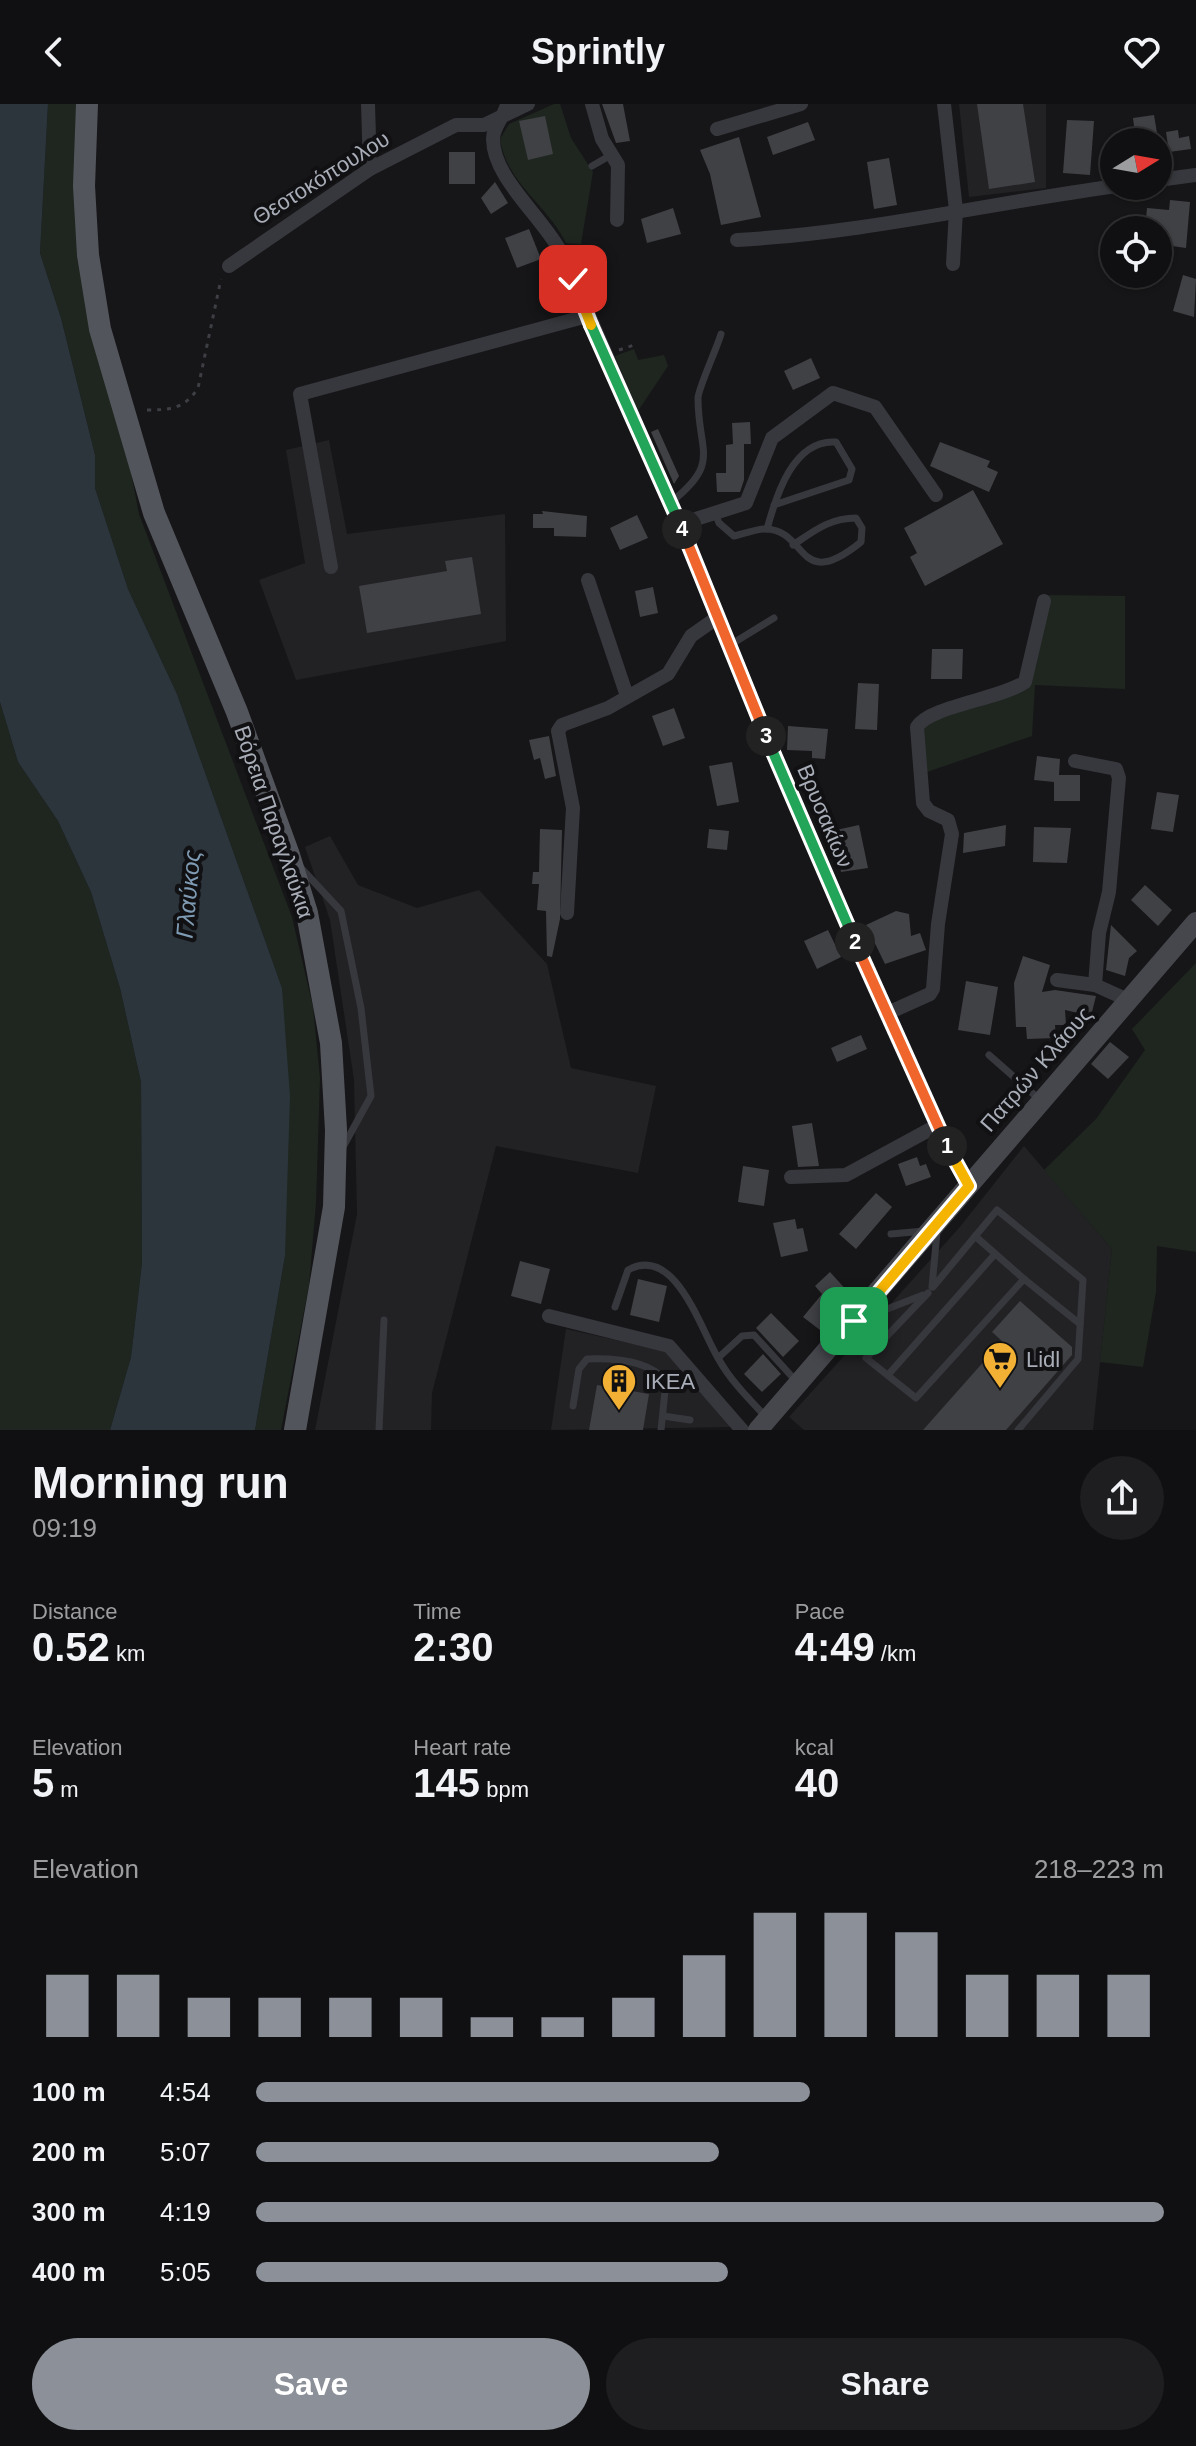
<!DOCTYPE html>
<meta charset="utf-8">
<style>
body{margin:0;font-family:Arial,sans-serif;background:#1e1e20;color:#f1f3f6;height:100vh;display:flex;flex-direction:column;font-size:30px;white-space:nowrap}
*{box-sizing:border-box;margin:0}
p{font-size:26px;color:#9c9d9f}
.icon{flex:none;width:44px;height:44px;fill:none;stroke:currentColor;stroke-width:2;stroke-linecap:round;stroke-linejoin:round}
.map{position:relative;height:1326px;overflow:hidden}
.sheet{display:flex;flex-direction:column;background:#101012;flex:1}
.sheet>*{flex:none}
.needle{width:52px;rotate:79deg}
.tools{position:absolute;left:1100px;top:24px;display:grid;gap:16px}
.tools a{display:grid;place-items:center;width:72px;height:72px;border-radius:50%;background:#101012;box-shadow:0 2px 6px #0004,0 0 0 2px #303032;font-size:40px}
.pin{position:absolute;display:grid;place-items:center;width:68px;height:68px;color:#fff;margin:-34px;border-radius:16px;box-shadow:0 4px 12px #0006}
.km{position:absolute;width:40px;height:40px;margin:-20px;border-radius:50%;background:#222;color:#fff;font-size:22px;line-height:40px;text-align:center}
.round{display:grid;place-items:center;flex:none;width:84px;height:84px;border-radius:42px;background:#1e1e20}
.head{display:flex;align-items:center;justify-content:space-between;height:136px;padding:0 32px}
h1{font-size:44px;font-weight:600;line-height:60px}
.figures{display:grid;grid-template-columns:repeat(3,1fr);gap:12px;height:136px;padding:8px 32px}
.figures div{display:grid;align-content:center}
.figures b{font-size:40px;font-weight:600}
.figures small{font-size:22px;font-weight:400}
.figures p{font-size:22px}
.chart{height:224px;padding:16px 32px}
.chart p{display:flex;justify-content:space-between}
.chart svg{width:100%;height:144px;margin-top:8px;stroke:#8c9099;stroke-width:6}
.primary-button{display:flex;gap:16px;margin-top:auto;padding:16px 32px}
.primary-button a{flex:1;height:92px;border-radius:48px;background:#8c9099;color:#fff;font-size:32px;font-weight:600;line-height:92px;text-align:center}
.primary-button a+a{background:#1e1e20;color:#f1f3f6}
ul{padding:0 32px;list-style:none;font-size:26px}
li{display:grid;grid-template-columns:128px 96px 1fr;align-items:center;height:60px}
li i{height:20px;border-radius:10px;background:#8c9099}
header{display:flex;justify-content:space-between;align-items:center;height:104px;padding:0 32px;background:#101012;font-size:36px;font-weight:600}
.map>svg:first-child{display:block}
.built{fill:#222225}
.green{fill:#1e261f}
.water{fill:#2c353c}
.building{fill:#404145}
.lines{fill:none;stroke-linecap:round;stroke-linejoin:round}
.path{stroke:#3d3f44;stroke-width:3;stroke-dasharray:4 6;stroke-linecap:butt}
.lane{stroke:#37383d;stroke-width:7}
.street{stroke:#37383d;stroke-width:14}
.secondary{stroke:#45474d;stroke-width:20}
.primary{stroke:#53555c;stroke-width:22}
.split-1-casing{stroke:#fff;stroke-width:16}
.split-2-casing{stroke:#fff;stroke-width:16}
.split-3-casing{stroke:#fff;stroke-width:16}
.split-4-casing{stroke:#fff;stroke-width:16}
.split-5-casing{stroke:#fff;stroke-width:16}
.split-6-casing{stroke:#fff;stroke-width:16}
.split-1{stroke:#f5b400;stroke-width:10}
.split-2{stroke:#f0652b;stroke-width:10}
.split-3{stroke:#22a559;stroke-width:10}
.split-4{stroke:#f0652b;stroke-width:10}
.split-5{stroke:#22a559;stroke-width:10}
.split-6{stroke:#f5b400;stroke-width:10}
.labels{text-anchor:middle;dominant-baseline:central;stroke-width:8;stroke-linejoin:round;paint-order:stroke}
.street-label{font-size:22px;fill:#a8adb8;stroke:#111113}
.poi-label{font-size:22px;fill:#a8adb8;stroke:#111113;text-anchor:start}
.water-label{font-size:24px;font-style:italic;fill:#7f9bb3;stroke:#111113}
</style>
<header><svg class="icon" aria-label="back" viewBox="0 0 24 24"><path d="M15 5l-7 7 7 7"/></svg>Sprintly<svg class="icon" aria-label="heart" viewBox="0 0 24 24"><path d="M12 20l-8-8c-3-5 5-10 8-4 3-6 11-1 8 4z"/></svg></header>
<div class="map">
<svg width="1196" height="1326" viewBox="0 0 1196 1326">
<rect width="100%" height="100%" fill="#161618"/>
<g class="built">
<path d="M 959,0 L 1046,0 L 1046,84 L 969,93 Z"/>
<path d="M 329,336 L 347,430 L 505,410 L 506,537 L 296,576 L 259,476 L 305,459 L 286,346 Z"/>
<path d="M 330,732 L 358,781 L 417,804 L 479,786 L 547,860 L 571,964 L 656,982 L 638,1069 L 496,1042 L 432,1289 L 431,1326 L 315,1326 L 357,1110 L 354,976 L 330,816 L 305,743 Z"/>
<path d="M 1024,1042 L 1112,1145 L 1093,1326 L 804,1326 L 789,1313 L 959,1124 Z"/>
<path d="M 566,1225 L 665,1247 L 733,1323 L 551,1326 Z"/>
</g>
<g class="green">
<path d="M 48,0 L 86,0 L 83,118 L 139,410 L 292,813 L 313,903 L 320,974 L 316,1099 L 309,1181 L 281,1326 L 255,1326 L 285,1152 L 282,884 L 177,590 L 128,485 L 95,384 L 95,351 L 61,214 L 40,149 Z"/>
<path d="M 554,0 L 560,0 L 571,34 L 593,68 L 581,140 L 566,139 C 547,100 507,80 500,35 L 509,20 Z"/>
<path d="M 634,245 L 638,256 L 664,251 L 668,262 L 638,307 L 615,252 Z"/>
<path d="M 1049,491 L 1125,492 L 1125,585 L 1035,581 L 1032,632 L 924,669 L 922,618 L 1030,579 Z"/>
<path d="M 0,598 L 18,658 L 58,717 L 91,788 L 120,884 L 141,978 L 142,1159 L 131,1253 L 110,1326 L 0,1326 Z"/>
<path d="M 1196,859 L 1196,1148 L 1157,1142 L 1156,1188 L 1143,1263 L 1100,1258 L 1112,1145 L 1044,1066 L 1096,1015 L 1145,946 L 1132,925 Z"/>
</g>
<path class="water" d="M 0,0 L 48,0 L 40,149 L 61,214 L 95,351 L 95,384 L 128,485 L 177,590 L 282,884 L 290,992 L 285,1152 L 255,1326 L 110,1326 L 131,1253 L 142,1159 L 141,978 L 120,884 L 91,788 L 58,717 L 18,658 L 0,598 Z"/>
<g class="building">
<path d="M 602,0 L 623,0 L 630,37 L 616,39 Z"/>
<path d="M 977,0 L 1023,0 L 1035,78 L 989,85 Z"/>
<path d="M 1154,11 L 1158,35 L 1136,38 L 1133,14 Z"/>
<path d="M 545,12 L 553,50 L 528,56 L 519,17 Z"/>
<path d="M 1067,16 L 1094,17 L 1090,71 L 1063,69 Z"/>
<path d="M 808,18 L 815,36 L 773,51 L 767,33 Z"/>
<path d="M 1178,26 L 1179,34 L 1189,32 L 1191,45 L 1169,48 L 1166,28 Z"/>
<path d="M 739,33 L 761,113 L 721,121 L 710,70 L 700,46 Z"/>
<rect x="449" y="48" width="26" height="32"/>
<path d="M 889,54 L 897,101 L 874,105 L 867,58 Z"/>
<path d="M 495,78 L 508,99 L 491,110 L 481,94 Z"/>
<path d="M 1170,96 L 1190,98 L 1186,144 L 1158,140 L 1158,126 L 1145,126 L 1147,104 L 1169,106 Z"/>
<path d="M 673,104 L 681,130 L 647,139 L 641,115 Z"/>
<path d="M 529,125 L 541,155 L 517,164 L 505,134 Z"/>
<path d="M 1183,171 L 1196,175 L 1194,213 L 1173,207 Z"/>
<path d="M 811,254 L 820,274 L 793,286 L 784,267 Z"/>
<path d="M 750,318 L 751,340 L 744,340 L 744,376 L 740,388 L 717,388 L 716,369 L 726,369 L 726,341 L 733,340 L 732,319 Z"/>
<path d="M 658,325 L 679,372 L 674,380 L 651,328 Z"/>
<path d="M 940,338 L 990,357 L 987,363 L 998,368 L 989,388 L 930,362 Z"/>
<path d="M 973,386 L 1003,440 L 925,482 L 910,453 L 917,449 L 904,424 Z"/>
<path d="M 542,407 L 587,412 L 586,433 L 554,432 L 554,424 L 533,424 L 533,410 L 543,410 Z"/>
<path d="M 637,411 L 648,434 L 620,446 L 610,424 Z"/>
<path d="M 472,453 L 481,510 L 367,529 L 359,482 L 447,467 L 445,457 Z"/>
<path d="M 653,483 L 658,509 L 640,513 L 635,487 Z"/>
<path d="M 932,545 L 963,545 L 962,575 L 931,575 Z"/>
<path d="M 858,579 L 879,580 L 877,626 L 855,625 Z"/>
<path d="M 674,604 L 685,634 L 663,642 L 652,612 Z"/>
<path d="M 788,622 L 828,625 L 825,655 L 812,654 L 812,647 L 787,646 Z"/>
<path d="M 549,632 L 556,672 L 545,675 L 540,654 L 534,656 L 529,636 Z"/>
<path d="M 1037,652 L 1060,655 L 1059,671 L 1080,671 L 1080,697 L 1054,697 L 1054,678 L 1034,676 Z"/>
<path d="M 732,658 L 739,698 L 717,702 L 709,662 Z"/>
<path d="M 1157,688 L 1179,691 L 1173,728 L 1151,725 Z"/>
<path d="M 859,721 L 868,764 L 841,768 L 838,750 L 832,751 L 827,728 Z"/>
<path d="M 1006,721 L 1005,742 L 963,749 L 964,729 Z"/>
<path d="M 1034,723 L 1071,724 L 1067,759 L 1033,758 Z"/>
<path d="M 540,725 L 562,726 L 560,815 L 552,853 L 547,852 L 546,807 L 537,806 L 539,780 L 532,780 L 533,768 L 539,768 Z"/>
<path d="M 709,725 L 729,727 L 727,746 L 707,744 Z"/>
<path d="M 1145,781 L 1172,806 L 1158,822 L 1131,796 Z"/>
<path d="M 896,807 L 909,810 L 911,832 L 920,829 L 926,846 L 885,860 L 866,821 Z"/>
<path d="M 1111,821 L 1137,847 L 1129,854 L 1125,872 L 1106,866 Z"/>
<path d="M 828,826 L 841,853 L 817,865 L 804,837 Z"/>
<path d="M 1023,852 L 1050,861 L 1042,888 L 1055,886 L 1096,892 L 1091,912 L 1065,906 L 1066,921 L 1055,921 L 1056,934 L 1027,935 L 1026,923 L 1016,923 L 1014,879 Z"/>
<path d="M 966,877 L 998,883 L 990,931 L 958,926 Z"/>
<path d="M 861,931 L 867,945 L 837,958 L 831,944 Z"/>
<path d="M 1110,938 L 1129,953 L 1108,975 L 1091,960 Z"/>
<path d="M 812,1019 L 819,1062 L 798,1063 L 792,1022 Z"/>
<path d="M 917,1053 L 920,1062 L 926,1060 L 931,1073 L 906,1082 L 898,1060 Z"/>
<path d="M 743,1062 L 769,1066 L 764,1102 L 738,1098 Z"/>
<path d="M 876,1089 L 892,1103 L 856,1145 L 839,1130 Z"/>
<path d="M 795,1115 L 797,1125 L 803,1124 L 808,1147 L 781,1153 L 773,1119 Z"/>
<path d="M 520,1157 L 550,1165 L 541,1200 L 511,1192 Z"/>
<path d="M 830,1168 L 849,1189 L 825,1211 L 829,1214 L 820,1226 L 803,1213 L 822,1190 L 815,1182 Z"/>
<path d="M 638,1175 L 667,1182 L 659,1218 L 630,1211 Z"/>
<path d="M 1020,1197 L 1072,1243 L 1072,1251 L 1006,1326 L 923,1326 L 1002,1237 L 992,1228 Z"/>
<path d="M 771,1209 L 799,1237 L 783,1253 L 756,1224 Z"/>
<path d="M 763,1250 L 781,1270 L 762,1288 L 744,1270 Z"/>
<path d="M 597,1281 L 649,1290 L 643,1326 L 589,1326 Z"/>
</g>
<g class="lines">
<g class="path">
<path d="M 619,246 L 634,241"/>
<path d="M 147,306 C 169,306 185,305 198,284 L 221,175"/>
</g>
<g class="lane">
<path d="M 592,62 L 611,51"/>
<path d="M 670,399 C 722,358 698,349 698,294 C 698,285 717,244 721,230"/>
<path d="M 715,409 L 719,419 L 734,432 C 744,430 756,425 765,425 C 808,425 797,490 861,438 L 862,424 L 856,414 C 830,414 814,427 793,441"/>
<path d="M 767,425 C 776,392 793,335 836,338 L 852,365 L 849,376 L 774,401"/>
<path d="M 730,541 L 774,514"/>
<path d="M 302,765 L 341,807 L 361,904 L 371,992 L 343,1043"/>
<path d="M 989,951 L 1039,995"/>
<path d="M 891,1130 L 924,1127"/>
<path d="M 975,1132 L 1024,1175"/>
<path d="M 932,1183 L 937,1128"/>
<path d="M 933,1183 L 997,1106 L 1083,1176 L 1078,1255 L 1018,1326"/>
<path d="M 928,1189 L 866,1254 L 916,1294 L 1024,1175 L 1080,1220"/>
<path d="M 615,1203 L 628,1166 C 675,1140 700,1224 718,1254 C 730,1276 748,1294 765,1312"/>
<path d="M 864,1214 L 923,1191"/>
<path d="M 718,1254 L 742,1232 L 754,1231 L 796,1277"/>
<path d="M 888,1271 L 995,1150"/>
<path d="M 573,1302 L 579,1265 L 587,1255 C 613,1254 649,1256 666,1277 L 661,1326"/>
<path d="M 663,1312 L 690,1316"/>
<path d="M 379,1326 L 384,1216"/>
</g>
<g class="street">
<path d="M 368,0 L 370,65"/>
<path d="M 507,0 C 505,12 493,22 493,35 C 493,75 545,115 563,152 L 680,420 L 797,705 L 954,1057 L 969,1082"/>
<path d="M 592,0 L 602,35 L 618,61 L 617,116"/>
<path d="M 944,0 L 956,106 L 953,160"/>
<path d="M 717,25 L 801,0"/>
<path d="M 1158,76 L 1196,71"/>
<path d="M 737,136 C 865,129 990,99 1117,82"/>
<path d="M 229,162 L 370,65 L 456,21 L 484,21 L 528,0"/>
<path d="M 680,420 L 746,399 L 772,334 L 833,289 L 875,303 L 936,391"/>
<path d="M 331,463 L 300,290 L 587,212"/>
<path d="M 588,476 L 627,592"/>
<path d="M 1075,657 L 1116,665 L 1119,674 L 1109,788 L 1099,829 L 1095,881 L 1128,896"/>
<path d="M 567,809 L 573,704 L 558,627 L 562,621 L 608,604 L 668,570 L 691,532 L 718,513"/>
<path d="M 1057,876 L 1095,881"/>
<path d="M 888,909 L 930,890 L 933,885 L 938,820 L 952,730 L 948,716 L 929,707 L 923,699 L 917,623 C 929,602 1001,595 1025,578 L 1044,497"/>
<path d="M 791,1073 L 846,1071 L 938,1021"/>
<path d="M 549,1212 L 669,1242 L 742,1326"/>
</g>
<path class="secondary" d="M 758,1326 L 1196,818"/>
<path class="primary" d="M 87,0 L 84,82 L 88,151 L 100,225 L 154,409 L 237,608 L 289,751 L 307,809 L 331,939 L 336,1026 L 334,1103 L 295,1326"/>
</g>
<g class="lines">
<g class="split-1-casing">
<path id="split-1" d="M 854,1217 L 969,1082 L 947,1042"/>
</g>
<g class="split-2-casing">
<path id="split-2" d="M 855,838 L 947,1042"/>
</g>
<g class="split-3-casing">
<path id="split-3" d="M 766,632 L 855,838"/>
</g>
<g class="split-4-casing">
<path id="split-4" d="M 682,425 L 766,632"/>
</g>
<g class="split-5-casing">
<path id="split-5" d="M 591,221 L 682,425"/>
</g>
<g class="split-6-casing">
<path id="split-6" d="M 573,175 L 591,221"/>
</g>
<use href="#split-1" class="split-1"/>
<use href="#split-2" class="split-2"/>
<use href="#split-3" class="split-3"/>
<use href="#split-4" class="split-4"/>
<use href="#split-5" class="split-5"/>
<use href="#split-6" class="split-6"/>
</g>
<defs>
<g id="supermarket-pin" transform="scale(1.8)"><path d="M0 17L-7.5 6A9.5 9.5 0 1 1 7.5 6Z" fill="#f2b134" stroke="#111113"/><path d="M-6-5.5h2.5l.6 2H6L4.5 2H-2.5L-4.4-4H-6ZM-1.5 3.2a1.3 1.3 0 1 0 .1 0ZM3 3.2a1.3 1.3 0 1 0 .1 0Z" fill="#111"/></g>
<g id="building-pin" transform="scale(1.8)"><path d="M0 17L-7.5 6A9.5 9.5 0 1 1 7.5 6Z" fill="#f2b134" stroke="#111113"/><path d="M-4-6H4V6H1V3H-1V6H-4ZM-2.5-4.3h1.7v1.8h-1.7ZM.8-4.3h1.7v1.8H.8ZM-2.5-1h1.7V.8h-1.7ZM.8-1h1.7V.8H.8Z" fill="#111"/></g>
</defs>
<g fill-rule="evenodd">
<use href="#supermarket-pin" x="1000" y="1255"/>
<use href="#building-pin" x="619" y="1277"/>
</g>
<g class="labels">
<g class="street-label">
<text transform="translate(321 74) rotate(-32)">Θεοτοκόπουλου</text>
<text transform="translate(825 712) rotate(67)">Βρυσακίων</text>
<text transform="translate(274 718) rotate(71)">Βόρεια Παραγλαύκια</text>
<text transform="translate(1036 965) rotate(-49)">Πατρών Κλάους</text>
</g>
<g class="poi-label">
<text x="1026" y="1255">Lidl</text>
<text x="645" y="1277">IKEA</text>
</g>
<g class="water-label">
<text transform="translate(188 790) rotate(-85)">Γλαύκος</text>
</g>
</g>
</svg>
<div class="tools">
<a><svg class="needle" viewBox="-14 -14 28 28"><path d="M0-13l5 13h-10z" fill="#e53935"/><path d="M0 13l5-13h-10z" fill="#9c9d9f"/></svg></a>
<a><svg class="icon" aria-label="locate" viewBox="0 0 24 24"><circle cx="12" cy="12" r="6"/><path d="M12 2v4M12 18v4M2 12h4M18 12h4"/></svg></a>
</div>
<div class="pin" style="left:854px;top:1217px;background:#1e9e55"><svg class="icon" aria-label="arrive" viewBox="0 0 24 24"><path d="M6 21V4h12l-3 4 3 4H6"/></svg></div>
<div class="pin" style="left:573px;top:175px;background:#d93025"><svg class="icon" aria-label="check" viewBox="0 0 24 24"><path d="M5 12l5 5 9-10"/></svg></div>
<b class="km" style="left:947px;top:1042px">1</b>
<b class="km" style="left:855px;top:838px">2</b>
<b class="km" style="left:766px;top:632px">3</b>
<b class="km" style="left:682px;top:425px">4</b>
</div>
<section class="sheet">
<div class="head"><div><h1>Morning run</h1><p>09:19</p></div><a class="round"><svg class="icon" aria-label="share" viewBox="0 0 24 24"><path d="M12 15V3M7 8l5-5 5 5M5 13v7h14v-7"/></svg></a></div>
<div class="figures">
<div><p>Distance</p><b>0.52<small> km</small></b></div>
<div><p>Time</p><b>2:30</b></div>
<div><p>Pace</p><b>4:49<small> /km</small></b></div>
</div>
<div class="figures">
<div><p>Elevation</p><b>5<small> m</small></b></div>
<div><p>Heart rate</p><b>145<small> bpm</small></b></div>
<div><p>kcal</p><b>40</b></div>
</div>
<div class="chart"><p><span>Elevation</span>218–223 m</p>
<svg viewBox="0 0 160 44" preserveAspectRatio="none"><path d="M5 44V25M15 44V25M25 44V32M35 44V32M45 44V32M55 44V32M65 44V38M75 44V38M85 44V32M95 44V19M105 44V6M115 44V6M125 44V12M135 44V25M145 44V25M155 44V25"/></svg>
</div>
<ul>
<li><b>100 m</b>4:54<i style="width:61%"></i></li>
<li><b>200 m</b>5:07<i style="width:51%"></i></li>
<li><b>300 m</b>4:19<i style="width:100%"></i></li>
<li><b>400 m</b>5:05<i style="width:52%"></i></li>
</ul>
<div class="primary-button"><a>Save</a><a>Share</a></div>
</section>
